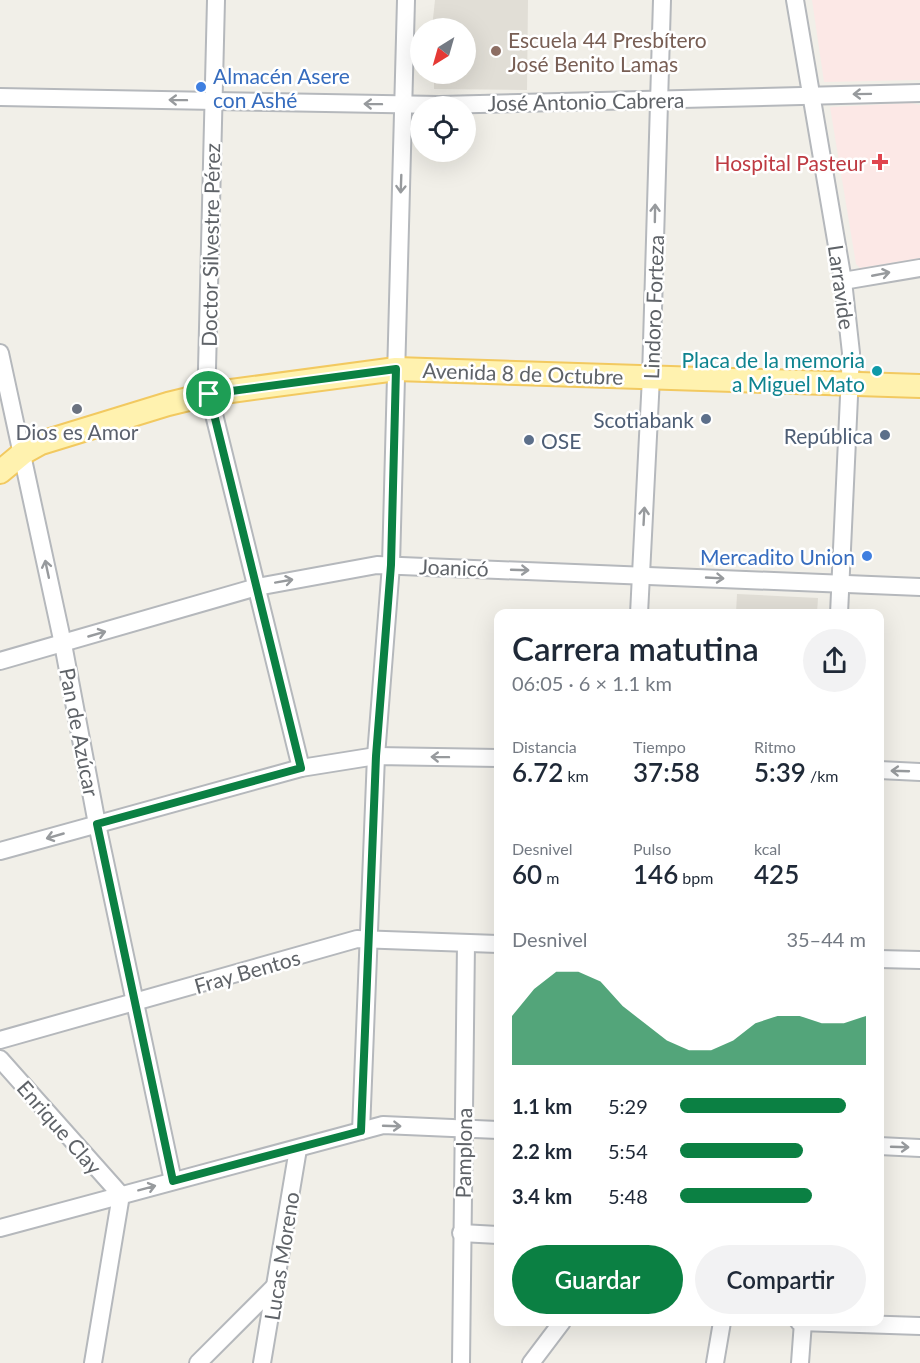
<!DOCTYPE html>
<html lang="es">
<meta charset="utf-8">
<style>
body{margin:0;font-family:Lato,sans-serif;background:#f2f2f3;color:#1f2937;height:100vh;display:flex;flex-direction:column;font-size:22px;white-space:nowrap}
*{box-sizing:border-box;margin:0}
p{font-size:20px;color:#747a83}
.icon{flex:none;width:33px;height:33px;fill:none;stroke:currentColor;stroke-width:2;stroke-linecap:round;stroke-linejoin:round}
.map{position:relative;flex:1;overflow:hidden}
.details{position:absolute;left:494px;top:609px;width:390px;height:717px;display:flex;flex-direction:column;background:#fff;border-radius:12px;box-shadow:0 6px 24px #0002}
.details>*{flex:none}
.needle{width:39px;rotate:217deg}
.buttons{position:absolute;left:410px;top:18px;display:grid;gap:12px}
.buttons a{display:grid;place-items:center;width:66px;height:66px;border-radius:50%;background:#fff;box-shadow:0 6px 24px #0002;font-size:30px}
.pin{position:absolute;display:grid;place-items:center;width:51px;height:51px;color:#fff;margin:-26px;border:3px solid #fff;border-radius:50%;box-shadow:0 2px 6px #0007}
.round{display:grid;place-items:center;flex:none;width:63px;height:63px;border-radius:32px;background:#f2f2f3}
.overview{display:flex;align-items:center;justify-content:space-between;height:102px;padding:0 18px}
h1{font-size:33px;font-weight:600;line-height:45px}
.stats{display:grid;grid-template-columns:repeat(3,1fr);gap:9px;height:102px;padding:6px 18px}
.stats div{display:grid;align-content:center}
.stats b{font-size:26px;font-weight:600}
.stats small{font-size:16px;font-weight:400}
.stats p{font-size:16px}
.chart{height:168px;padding:12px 18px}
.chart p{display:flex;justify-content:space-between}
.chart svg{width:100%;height:108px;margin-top:6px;fill:#0b8043;opacity:.7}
.button{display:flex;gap:12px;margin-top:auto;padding:12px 18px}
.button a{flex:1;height:69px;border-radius:36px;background:#0b8043;color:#fff;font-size:24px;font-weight:600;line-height:69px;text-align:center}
.button a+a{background:#f2f2f3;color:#1f2937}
ul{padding:0 18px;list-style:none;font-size:20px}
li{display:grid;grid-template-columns:96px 72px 1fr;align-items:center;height:45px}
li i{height:15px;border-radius:8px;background:#0b8043}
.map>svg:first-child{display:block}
.education{fill:#e1ded6}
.medical{fill:#fce8e6}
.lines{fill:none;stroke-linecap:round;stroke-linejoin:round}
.minor-casing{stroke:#b5b8bc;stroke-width:20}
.major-casing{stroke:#f2c960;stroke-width:26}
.minor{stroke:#fff;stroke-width:16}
.major{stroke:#fff2af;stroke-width:22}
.oneway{stroke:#979a9d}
.route-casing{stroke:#fff;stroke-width:12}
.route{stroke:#0b8043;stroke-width:8}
.education-dot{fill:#8d6e63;stroke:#fff;stroke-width:2}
.shop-dot{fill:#3f7fe0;stroke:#fff;stroke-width:2}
.health-dot{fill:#e0444e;stroke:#fff;stroke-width:2}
.culture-dot{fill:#0f9aa8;stroke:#fff;stroke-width:2}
.worship-dot{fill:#6b7280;stroke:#fff;stroke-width:2}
.service-dot{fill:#5c6f8a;stroke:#fff;stroke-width:2}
.labels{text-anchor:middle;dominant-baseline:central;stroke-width:5;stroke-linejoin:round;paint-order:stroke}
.education-label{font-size:21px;fill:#785e54;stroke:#fff;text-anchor:start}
.shop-label{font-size:21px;fill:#366cbe;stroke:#fff;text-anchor:start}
.street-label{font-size:21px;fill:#5f6368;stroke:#fff}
.health-label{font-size:21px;fill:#be3a42;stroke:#fff;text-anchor:end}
.culture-label{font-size:21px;fill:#0d838f;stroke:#fff;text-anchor:end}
.service-label{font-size:21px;fill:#4e5e75;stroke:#fff;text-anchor:end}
.worship-label{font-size:21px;fill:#5b616d;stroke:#fff}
</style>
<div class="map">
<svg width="920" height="1363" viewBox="0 0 920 1363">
<rect width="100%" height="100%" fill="#f1efe8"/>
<g class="education">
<path d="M 435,0 L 528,0 L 527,90 L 434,89 L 434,74 L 465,74 L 465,28 L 432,28 Z"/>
<path d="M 737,594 L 818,598 L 817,613 L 736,613 Z"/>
</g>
<g class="medical">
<path d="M 812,0 L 920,0 L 920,80 L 824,82 Z"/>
<path d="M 911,103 L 920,105 L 920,258 L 860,268 L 856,264 L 830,107 Z"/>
</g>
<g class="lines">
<g class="minor-casing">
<g id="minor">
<path d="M 216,0 L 207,369 L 209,394 L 301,768"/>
<path d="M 795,0 L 843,281 L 851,353 L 839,614"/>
<path d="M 0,97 L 439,105 L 920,93"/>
<path d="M 843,281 L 920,268"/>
<path d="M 0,353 L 63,644 L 97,824 L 173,1181"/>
<path d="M 639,614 L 651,377 L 662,0"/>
<path d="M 0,661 L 257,587 L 377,565 L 920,587"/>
<path d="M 879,770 L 920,772"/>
<path d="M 0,851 L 301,768 L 376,756 L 498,758"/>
<path d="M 879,959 L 920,960"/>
<path d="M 0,1040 L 357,939 L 498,944"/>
<path d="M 0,1059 L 121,1195"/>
<path d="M 361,1131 L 376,756 L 391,565 L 406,0"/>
<path d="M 879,1146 L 920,1148"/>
<path d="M 0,1228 L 383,1125 L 498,1130"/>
<path d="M 461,1233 L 498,1235"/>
<path d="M 799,1322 L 920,1326"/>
<path d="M 93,1363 L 121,1195"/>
<path d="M 198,1363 L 277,1284"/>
<path d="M 262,1363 L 298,1149"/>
<path d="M 461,1363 L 466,943"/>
<path d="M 531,1363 L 562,1322"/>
<path d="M 715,1363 L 722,1322"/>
<path d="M 800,1363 L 803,1322"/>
</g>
</g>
<g class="major-casing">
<path id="major" d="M 0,472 L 23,453 L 41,443 L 168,404 L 209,394 L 396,369 L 920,386"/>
</g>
<use href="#minor" class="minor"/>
<use href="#major" class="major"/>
</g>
<defs><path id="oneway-shaft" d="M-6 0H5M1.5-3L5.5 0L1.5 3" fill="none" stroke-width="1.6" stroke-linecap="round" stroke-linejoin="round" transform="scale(1.5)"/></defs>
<g class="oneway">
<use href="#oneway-shaft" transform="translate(862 94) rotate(179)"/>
<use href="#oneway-shaft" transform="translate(178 100) rotate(-179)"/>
<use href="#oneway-shaft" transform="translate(373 104) rotate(-179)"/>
<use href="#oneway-shaft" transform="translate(401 184) rotate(92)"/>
<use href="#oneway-shaft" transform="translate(655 213) rotate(-89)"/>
<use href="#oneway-shaft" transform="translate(881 274) rotate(-11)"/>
<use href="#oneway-shaft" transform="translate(644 516) rotate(-87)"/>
<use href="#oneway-shaft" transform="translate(47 569) rotate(-102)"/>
<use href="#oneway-shaft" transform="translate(520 570) rotate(2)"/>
<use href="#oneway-shaft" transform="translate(715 578) rotate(3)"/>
<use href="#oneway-shaft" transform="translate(284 581) rotate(-10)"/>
<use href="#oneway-shaft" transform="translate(97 634) rotate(-16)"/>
<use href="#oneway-shaft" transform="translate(440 757) rotate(-179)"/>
<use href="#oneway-shaft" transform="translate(900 771) rotate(-178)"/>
<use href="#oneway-shaft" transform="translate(55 836) rotate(164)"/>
<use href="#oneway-shaft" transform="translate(392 1126) rotate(2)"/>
<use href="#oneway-shaft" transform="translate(900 1147) rotate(2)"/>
<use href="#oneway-shaft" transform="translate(147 1188) rotate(-15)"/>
</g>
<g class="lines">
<g class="route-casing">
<path id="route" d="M 396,369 L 391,565 L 376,756 L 361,1131 L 173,1181 L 97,824 L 301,768 L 209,394 Z"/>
</g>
<use href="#route" class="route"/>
</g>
<circle class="education-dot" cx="496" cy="51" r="6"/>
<g class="shop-dot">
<circle cx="201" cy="87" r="6"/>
<circle cx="867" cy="556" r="6"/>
</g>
<path class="health-dot" d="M877 153h6v6h6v6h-6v6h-6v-6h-6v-6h6z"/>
<circle class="culture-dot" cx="877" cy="371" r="6"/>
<circle class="worship-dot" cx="77" cy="409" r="6"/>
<g class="service-dot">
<circle cx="706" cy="419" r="6"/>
<circle cx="885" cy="435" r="6"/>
<circle cx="529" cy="440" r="6"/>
</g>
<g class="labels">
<g class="education-label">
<text x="508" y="39">Escuela 44 Presbítero<tspan x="508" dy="24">José Benito Lamas</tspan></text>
</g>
<g class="shop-label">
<text x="213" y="75">Almacén Asere<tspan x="213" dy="24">con Ashé</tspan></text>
<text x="855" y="556" text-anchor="end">Mercadito Union</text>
</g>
<g class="street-label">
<text transform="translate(586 101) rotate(-1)">José Antonio Cabrera</text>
<text transform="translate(210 245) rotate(-89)">Doctor Silvestre Pérez</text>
<text transform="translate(842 287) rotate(82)">Larravide</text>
<text transform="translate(653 307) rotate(-88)">Lindoro Forteza</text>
<text transform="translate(523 373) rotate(2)">Avenida 8 de Octubre</text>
<text transform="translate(454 567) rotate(2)">Joanicó</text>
<text transform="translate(80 732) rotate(79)">Pan de Azúcar</text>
<text transform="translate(247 971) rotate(-16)">Fray Bentos</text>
<text transform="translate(60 1127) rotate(49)">Enrique Clay</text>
<text transform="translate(463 1153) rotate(-89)">Pamplona</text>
<text transform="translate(281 1256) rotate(-81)">Lucas Moreno</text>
</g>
<g class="health-label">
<text x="866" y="162">Hospital Pasteur</text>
</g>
<g class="culture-label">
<text x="865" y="359">Placa de la memoria<tspan x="865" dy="24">a Miguel Mato</tspan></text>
</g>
<g class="service-label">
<text x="694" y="419">Scotiabank</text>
<text x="873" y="435">República</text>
<text x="541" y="440" text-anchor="start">OSE</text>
</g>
<g class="worship-label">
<text x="77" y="431">Dios es Amor</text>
</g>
</g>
</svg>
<div class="buttons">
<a><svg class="needle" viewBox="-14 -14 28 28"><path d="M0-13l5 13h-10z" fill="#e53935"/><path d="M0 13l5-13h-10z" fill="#747a83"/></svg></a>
<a><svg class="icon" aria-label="locate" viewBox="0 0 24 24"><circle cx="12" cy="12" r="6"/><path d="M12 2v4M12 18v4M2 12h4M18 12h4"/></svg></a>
</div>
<div class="pin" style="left:209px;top:394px;background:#1e9e55"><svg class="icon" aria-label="arrive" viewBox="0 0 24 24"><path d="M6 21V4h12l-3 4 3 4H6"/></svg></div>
<section class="details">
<div class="overview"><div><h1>Carrera matutina</h1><p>06:05 · 6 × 1.1 km</p></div><a class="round"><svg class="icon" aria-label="share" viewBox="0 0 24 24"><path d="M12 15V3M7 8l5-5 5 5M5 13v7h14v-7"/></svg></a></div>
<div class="stats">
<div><p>Distancia</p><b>6.72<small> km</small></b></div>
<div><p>Tiempo</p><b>37:58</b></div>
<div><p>Ritmo</p><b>5:39<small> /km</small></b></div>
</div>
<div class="stats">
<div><p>Desnivel</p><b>60<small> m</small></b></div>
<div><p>Pulso</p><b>146<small> bpm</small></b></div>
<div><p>kcal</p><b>425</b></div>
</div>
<div class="chart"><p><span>Desnivel</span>35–44 m</p>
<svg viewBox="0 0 160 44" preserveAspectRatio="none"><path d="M0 44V24L10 13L20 6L30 6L40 10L50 20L60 27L70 34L80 38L90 38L100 34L110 27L120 24L130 24L140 27L150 27L160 24V44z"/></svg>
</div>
<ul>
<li><b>1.1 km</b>5:29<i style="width:89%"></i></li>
<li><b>2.2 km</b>5:54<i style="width:66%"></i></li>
<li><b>3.4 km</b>5:48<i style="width:71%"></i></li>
</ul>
<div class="button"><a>Guardar</a><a>Compartir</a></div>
</section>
</div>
